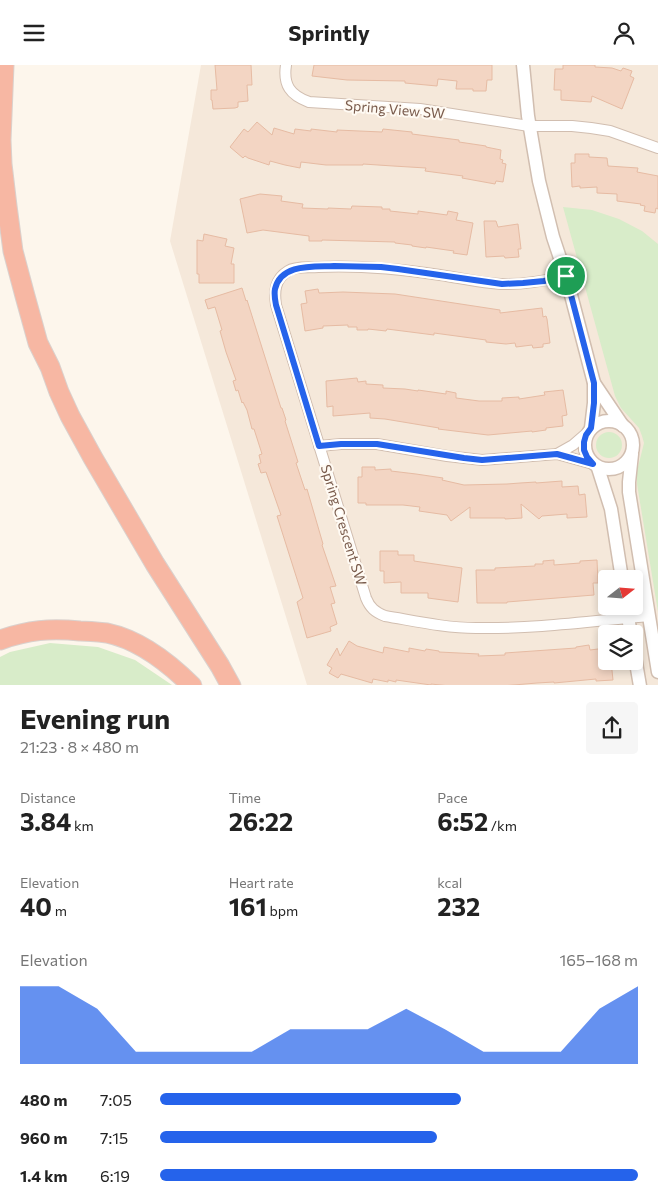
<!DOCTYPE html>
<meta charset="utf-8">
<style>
body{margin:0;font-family:Commissioner,sans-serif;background:#f6f6f6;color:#222;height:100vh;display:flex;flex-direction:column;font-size:19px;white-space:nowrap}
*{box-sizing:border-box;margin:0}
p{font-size:16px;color:#767676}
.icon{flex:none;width:28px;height:28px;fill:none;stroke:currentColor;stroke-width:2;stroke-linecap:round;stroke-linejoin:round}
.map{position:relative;height:620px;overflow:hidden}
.panel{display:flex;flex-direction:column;background:#fff;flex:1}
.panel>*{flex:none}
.needle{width:32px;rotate:73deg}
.tools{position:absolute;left:598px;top:505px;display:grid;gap:10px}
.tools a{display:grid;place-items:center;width:45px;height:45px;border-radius:5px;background:#fff;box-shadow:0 2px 8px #0003;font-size:25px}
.pin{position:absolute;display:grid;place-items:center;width:42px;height:42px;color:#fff;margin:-21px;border:2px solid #fff;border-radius:50%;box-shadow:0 1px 5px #0007}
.round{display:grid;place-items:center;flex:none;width:52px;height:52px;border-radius:5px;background:#f6f6f6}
.overview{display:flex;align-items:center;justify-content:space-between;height:85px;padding:0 20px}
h1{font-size:28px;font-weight:700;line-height:38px}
.figures{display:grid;grid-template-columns:repeat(3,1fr);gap:8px;height:85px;padding:5px 20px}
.figures div{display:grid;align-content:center}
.figures b{font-size:25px;font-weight:700}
.figures small{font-size:14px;font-weight:400}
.figures p{font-size:14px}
.chart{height:140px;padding:10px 20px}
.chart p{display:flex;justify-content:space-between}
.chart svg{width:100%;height:90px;margin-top:5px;fill:#2563eb;opacity:.7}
ul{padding:0 20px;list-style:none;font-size:16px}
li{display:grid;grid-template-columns:80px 60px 1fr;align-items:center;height:38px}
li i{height:12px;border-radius:6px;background:#2563eb}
header{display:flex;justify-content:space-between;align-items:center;height:65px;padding:0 20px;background:#fff;font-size:22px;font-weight:700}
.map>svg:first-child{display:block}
.residential{fill:#f5e8da;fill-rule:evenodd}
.green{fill:#d8ecc9}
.building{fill:#f3d5c3;stroke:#e6bba3}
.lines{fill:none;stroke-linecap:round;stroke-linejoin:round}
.minor-casing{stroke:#d1beb0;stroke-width:12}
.tertiary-casing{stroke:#d1beb0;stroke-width:15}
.motorway-casing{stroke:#dad1cd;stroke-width:21}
.minor{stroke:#fff;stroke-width:10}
.tertiary{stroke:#fff;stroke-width:12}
.motorway{stroke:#f7b7a3;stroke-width:19}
.route-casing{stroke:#fff;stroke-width:10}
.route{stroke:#2563eb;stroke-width:6}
.labels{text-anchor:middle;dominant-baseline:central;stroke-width:4;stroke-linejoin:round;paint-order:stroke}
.street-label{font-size:14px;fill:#7a5c4d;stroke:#fffaf3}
</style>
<header><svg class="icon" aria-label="menu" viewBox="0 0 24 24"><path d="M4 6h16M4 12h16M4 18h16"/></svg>Sprintly<svg class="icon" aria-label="person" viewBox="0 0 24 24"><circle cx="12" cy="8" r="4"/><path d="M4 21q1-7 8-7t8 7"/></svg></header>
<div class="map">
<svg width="658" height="621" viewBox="0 0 658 621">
<rect width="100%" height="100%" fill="#fdf6ec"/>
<path class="residential" d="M 201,0 L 658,0 L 658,620 L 307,620 L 170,176 ZM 606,514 L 634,514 L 634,541 L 606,541 ZM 606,569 L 634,569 L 634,596 L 606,596 Z"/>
<g class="green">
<path d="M 563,142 L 592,145 L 619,154 L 642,166 L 658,179 L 658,547 L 637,419 L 637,406 L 644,378 L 642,371 L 639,363 L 621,343 L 615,331 Z"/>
<circle cx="609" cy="380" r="13"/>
<path d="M 50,578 L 98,582 L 135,595 L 172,620 L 0,620 L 0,592 L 10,587 Z"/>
</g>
<g class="building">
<path d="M 215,0 L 251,0 L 252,20 L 247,20 L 248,36 L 238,37 L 238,42 L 235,43 L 213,44 L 212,35 L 211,35 L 211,25 L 217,25 Z"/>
<path d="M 314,0 L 492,0 L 492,15 L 487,15 L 486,26 L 473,26 L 473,24 L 456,24 L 457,16 L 438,14 L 437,21 L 405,18 L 405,16 L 347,15 L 312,11 Z"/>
<path d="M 563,0 L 595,0 L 595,2 L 612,3 L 621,6 L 623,3 L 632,6 L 630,11 L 634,13 L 622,44 L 592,31 L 591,37 L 561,35 L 561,25 L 554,25 L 555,4 L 563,4 Z"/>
<path d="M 257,57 L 272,70 L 274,63 L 294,69 L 295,64 L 311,66 L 311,64 L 337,67 L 337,65 L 382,67 L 383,64 L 412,67 L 412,69 L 459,75 L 459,77 L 486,81 L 486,82 L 501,85 L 500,94 L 503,95 L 502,98 L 506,99 L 503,117 L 496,116 L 495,119 L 462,113 L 463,111 L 425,106 L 426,103 L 393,101 L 363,99 L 363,100 L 326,100 L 301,97 L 300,103 L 285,100 L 270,96 L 269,100 L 248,93 L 245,91 L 243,93 L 230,82 L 244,64 L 248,67 Z"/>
<path d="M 575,89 L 589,89 L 589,92 L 607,93 L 608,101 L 638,103 L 637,107 L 658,111 L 658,144 L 656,143 L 655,148 L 644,146 L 645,141 L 640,140 L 641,139 L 617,136 L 617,129 L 597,128 L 597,122 L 580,123 L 580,121 L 572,122 L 571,98 L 575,98 Z"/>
<path d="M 260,129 L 282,131 L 281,136 L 303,139 L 302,143 L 328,144 L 328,143 L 351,144 L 352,141 L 382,142 L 382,144 L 390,144 L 390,146 L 418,149 L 418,146 L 447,150 L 448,146 L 458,148 L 456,155 L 473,158 L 467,190 L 453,188 L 454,186 L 426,182 L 426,183 L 412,181 L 412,180 L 395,178 L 395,177 L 322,175 L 322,176 L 309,176 L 309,171 L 263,165 L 247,168 L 240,134 Z"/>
<path d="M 484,156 L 496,156 L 498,162 L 518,159 L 521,184 L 518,184 L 519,192 L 505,193 L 504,191 L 486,192 Z"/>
<path d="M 204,169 L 227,174 L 225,181 L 234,183 L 231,199 L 234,199 L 234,218 L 199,218 L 199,209 L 197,209 L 197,175 L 203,176 Z"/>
<path d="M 242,223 L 246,236 L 247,235 L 281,343 L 282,343 L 286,355 L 285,356 L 298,397 L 296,398 L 305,425 L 307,424 L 323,479 L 322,480 L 336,521 L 330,522 L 335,538 L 331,539 L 337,559 L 330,562 L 331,566 L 307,573 L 297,537 L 303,533 L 277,451 L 281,450 L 266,407 L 261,408 L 258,399 L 261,398 L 259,390 L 262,389 L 254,364 L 252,364 L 247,345 L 243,337 L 242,338 L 238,325 L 236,326 L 233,316 L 236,315 L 226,287 L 220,266 L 222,265 L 215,242 L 208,244 L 205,235 Z"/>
<path d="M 318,224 L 319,228 L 343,227 L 395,229 L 500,245 L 500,248 L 542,243 L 543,252 L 546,251 L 547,254 L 550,278 L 543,279 L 543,282 L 533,283 L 532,280 L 516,282 L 515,278 L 506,279 L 486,277 L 486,275 L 434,268 L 434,270 L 387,264 L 386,266 L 368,264 L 368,265 L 357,265 L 357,262 L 348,262 L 348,260 L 323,261 L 323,263 L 305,266 L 301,239 L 307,238 L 305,226 Z"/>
<path d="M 357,313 L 358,317 L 366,316 L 366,319 L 383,320 L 383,323 L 405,324 L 418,326 L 418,325 L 446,329 L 446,326 L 456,328 L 456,333 L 479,336 L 502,336 L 502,333 L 519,332 L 519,334 L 545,330 L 544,327 L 563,325 L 567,350 L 562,351 L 563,361 L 546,363 L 546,365 L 532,367 L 532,366 L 488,370 L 438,364 L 439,363 L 385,354 L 370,353 L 370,348 L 333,351 L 333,341 L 327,342 L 326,316 Z"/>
<path d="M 362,402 L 375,402 L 375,405 L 391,404 L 391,406 L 416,409 L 443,413 L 442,415 L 464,420 L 507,419 L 520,418 L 536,417 L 536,418 L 562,416 L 562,422 L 578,421 L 579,430 L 585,429 L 587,452 L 567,453 L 567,449 L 542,451 L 539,454 L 521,439 L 522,453 L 505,454 L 505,453 L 470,453 L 470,442 L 451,456 L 447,450 L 419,446 L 420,442 L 403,440 L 366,440 L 366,438 L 358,438 L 358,412 L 362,412 Z"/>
<path d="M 380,486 L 398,486 L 398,490 L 414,490 L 414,496 L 462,503 L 458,537 L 428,533 L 428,528 L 401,528 L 401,517 L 384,518 L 384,506 L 380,506 Z"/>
<path d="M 554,495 L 554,500 L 580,498 L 580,496 L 597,495 L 598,518 L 593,518 L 594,530 L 507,537 L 507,538 L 477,538 L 476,505 L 495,505 L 495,503 L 535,501 L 535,499 L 543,499 L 543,496 Z"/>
<path d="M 349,576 L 357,581 L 383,588 L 384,582 L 409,587 L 409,583 L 425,586 L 426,584 L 439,586 L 439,587 L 479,589 L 478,591 L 505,590 L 505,588 L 576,583 L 576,582 L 589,580 L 590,585 L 606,583 L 606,596 L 611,596 L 613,615 L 596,616 L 596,614 L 554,618 L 554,617 L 537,618 L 502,621 L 450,621 L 431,619 L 431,620 L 396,615 L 396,617 L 388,615 L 388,617 L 373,614 L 372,618 L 341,609 L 338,613 L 329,608 L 332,603 L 327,600 L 337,583 L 340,591 Z"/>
</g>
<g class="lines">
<g class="minor-casing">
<g id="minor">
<path d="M 286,0 C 283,20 290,30 309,37 L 420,44 L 529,61 L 572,61 L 591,63 L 610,66 L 658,83"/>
<path d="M 566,211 C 544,216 523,220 501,219 C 481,218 461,213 440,210 C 400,204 359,200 318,202 C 309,203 296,201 288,206 C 275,214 274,226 276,240 L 366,533 C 370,543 375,547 385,551 C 415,556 445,563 476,563 C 534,564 592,556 649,551"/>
<path d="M 319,381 L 341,379 L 377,379 L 447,391 L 482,395 L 557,389 L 593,399"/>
<path d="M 557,389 L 573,380 L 588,367"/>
</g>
</g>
<g class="tertiary-casing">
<g id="tertiary">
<path d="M 523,0 L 528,51 L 539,116 L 553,172 L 566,211 L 594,318 L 594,338 L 591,363"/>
<path d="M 594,318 L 623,361"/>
<circle cx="609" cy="380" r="24"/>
<path d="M 632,389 L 629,417 L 629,427 L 658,607"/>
<path d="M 598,403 L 611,444 L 622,514"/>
<path d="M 626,541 L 631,569"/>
<path d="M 634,586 L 640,621"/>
</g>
</g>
<g class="motorway-casing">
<g id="motorway">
<path d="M 4,0 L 1,75 L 2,99 L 7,141 L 13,186 L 25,231 L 38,278 L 50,302 L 59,327 L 70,351 L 93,393 L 155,499 L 220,601 L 231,621"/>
<path d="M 0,575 C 28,565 50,563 80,566 C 89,566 98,567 107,568 C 140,575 169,598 192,621"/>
</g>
</g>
<use href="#minor" class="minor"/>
<use href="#tertiary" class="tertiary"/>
<use href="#motorway" class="motorway"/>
</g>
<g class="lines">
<g class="route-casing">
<path id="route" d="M 334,201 L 381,202 L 398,204 L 502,219 L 523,218 L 544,216 L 566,211 L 594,318 L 594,338 L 591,363 L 586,370 L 584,377 L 584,385 L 587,392 L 593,399 L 557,389 L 482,395 L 464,393 L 377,379 L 341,379 L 319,381 L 276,240 C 275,235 274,229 275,224 C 281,198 314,202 334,201 Z"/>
</g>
<use href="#route" class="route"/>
</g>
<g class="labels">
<g class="street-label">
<text transform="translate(395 44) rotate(5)">Spring View SW</text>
<text transform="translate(344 460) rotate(73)">Spring Crescent SW</text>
</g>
</g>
</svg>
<div class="tools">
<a><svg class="needle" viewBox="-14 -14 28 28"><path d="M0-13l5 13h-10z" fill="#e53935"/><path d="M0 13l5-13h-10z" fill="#767676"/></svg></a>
<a><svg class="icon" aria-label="layers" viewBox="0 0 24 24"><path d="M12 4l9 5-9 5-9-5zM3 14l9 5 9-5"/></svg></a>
</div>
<div class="pin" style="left:566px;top:211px;background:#1e9e55"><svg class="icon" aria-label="arrive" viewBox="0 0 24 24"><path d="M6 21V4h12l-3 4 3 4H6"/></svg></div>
</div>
<section class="panel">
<div class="overview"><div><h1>Evening run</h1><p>21:23 · 8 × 480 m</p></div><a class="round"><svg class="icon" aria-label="share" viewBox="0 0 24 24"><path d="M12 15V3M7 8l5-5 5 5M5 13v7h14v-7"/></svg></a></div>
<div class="figures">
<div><p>Distance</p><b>3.84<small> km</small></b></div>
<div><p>Time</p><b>26:22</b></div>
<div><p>Pace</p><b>6:52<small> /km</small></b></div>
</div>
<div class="figures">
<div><p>Elevation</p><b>40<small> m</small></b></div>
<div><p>Heart rate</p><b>161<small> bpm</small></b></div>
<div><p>kcal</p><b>232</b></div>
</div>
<div class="chart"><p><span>Elevation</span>165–168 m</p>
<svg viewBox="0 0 160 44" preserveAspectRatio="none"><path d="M0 44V6L10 6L20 17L30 38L40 38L50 38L60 38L70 27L80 27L90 27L100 17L110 27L120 38L130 38L140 38L150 17L160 6V44z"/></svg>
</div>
<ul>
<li><b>480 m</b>7:05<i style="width:63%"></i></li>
<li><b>960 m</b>7:15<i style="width:58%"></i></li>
<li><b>1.4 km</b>6:19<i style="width:100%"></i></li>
</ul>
</section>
